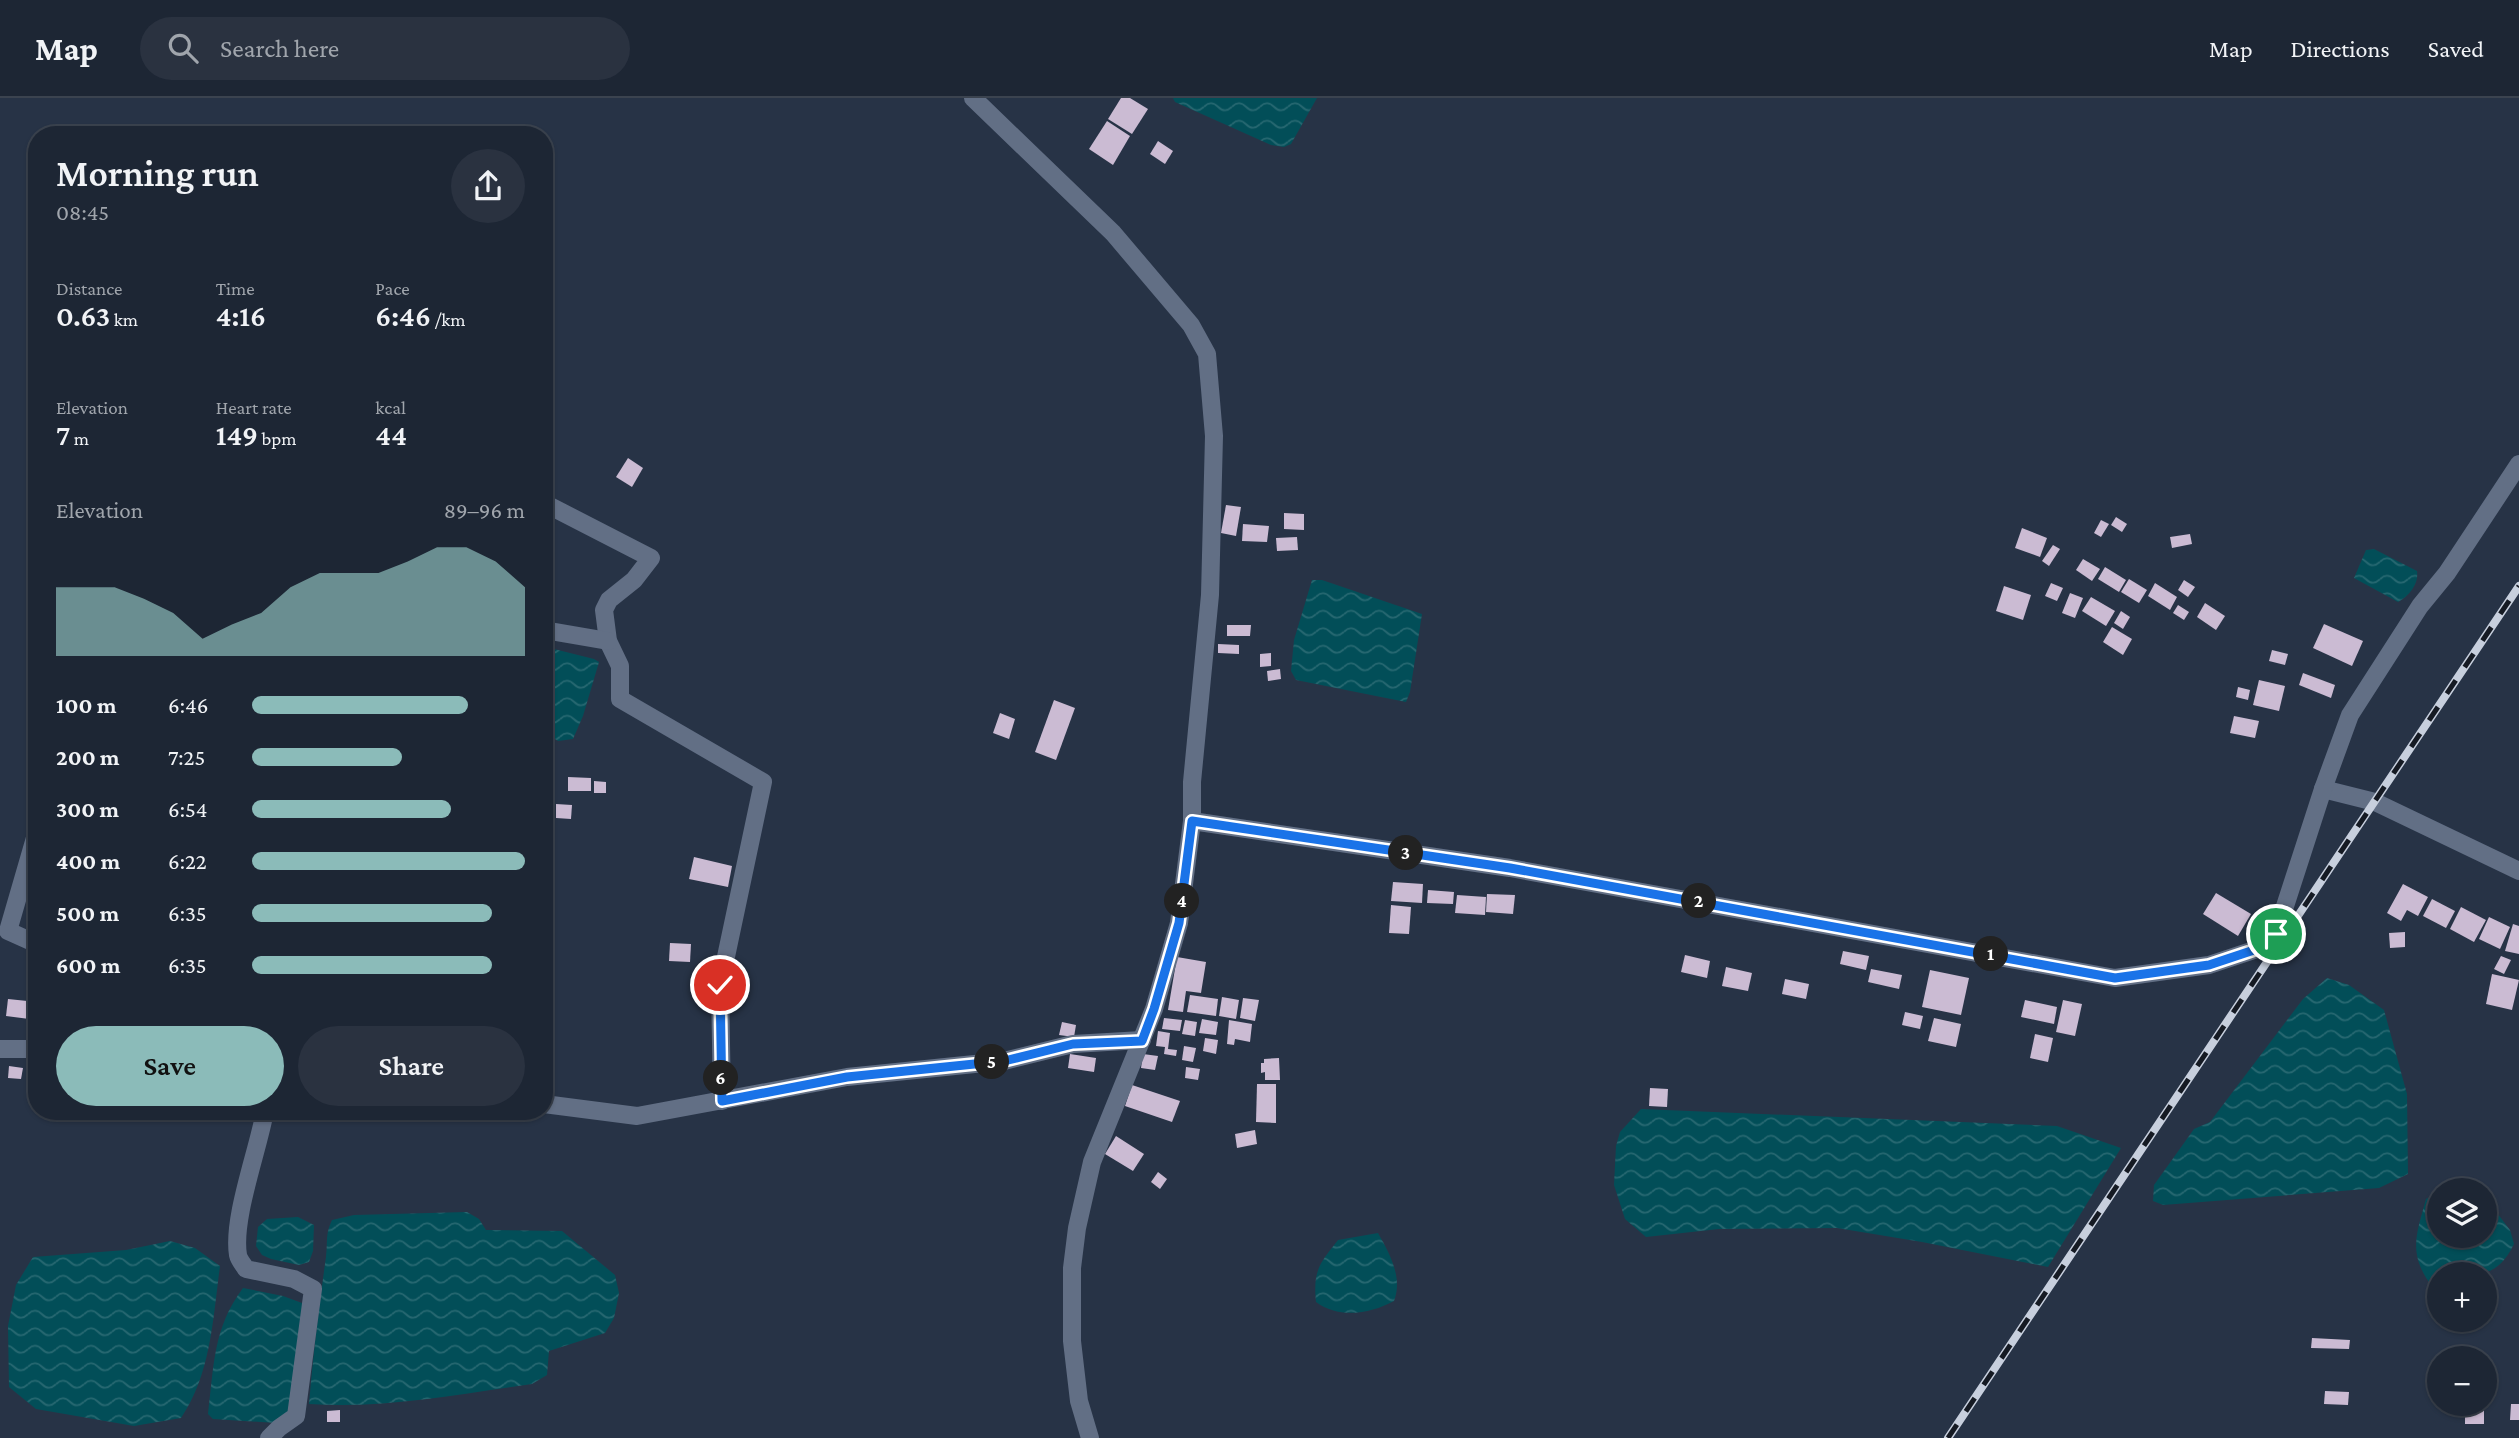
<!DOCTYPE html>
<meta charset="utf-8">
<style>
body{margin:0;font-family:"Crimson Pro",serif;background:#2a3240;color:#f1f3f6;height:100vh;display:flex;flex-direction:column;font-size:26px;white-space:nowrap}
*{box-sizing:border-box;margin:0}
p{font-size:23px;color:#a0a5ac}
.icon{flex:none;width:38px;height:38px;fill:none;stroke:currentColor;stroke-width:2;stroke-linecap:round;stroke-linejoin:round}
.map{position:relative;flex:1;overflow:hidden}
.side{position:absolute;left:28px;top:28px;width:525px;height:994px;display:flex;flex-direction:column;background:#1d2634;border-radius:28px;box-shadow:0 2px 5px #0004,0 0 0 2px #3b434f}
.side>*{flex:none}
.fabs{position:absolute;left:2427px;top:1080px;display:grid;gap:14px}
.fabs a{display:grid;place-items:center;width:70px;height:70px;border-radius:50%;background:#1d2634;box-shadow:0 2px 5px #0004,0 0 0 2px #3b434f;font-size:35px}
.pin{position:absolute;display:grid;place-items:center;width:60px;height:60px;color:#fff;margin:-30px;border:4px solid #fff;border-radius:50%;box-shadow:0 2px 7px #0007}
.km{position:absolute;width:35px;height:35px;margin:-18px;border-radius:50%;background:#222;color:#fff;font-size:19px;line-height:35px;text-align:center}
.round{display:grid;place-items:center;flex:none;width:74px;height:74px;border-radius:37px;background:#2a3240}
.overview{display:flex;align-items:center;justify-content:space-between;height:119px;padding:0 28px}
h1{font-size:38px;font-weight:600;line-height:52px}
.stats{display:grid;grid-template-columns:repeat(3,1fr);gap:10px;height:119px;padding:7px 28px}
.stats div{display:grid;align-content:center}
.stats b{font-size:30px;font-weight:600}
.stats small{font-size:19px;font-weight:400}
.stats p{font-size:19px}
.chart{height:196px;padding:14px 28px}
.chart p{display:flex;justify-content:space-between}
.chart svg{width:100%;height:126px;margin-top:7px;fill:#8bbbb9;opacity:.7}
.action{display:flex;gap:14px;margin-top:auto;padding:14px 28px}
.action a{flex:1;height:80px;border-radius:42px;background:#8bbbb9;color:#111;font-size:28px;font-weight:600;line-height:80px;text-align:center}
.action a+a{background:#2a3240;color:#f1f3f6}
ul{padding:0 28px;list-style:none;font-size:23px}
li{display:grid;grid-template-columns:112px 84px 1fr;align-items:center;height:52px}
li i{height:18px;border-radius:9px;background:#8bbbb9}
header{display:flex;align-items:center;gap:42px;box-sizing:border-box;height:98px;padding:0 35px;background:#1d2634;border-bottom:2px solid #3b434f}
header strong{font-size:33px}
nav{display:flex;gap:38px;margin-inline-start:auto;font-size:24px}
.search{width:490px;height:63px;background:#2a3240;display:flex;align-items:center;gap:18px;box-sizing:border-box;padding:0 24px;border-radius:38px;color:#a0a5ac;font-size:26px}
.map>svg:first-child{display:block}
.water{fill:url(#water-waves)}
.building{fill:#cbbbd3}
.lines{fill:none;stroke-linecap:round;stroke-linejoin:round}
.street{stroke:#626f85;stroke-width:18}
.rail-casing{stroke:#c7cfdd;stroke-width:8}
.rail{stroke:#151a23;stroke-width:5;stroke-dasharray:16;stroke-linecap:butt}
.route-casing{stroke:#fff;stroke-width:14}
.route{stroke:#1a73e8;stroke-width:9}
</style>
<header>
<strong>Map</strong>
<div class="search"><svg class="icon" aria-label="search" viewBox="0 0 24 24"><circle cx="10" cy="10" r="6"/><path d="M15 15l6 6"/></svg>Search here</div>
<nav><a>Map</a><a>Directions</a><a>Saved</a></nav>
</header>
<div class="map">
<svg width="2519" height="1340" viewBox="0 0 2519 1340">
<defs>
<pattern id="water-waves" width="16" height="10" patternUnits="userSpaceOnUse" patternTransform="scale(1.75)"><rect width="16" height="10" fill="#024e58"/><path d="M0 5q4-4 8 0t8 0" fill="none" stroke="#276871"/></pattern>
</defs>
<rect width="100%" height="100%" fill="#273346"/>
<g class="water">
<path d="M 1173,0 L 1317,0 L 1291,46 L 1284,49 L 1271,47 L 1175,4 Z"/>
<path d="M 2374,451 L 2417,473 C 2419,486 2409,498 2398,504 L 2354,480 L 2366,452 Z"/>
<path d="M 1312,482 L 1322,482 L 1422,516 L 1410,594 L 1406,604 L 1296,582 L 1291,573 L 1294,542 Z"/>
<path d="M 554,551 L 594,561 L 599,564 L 583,618 L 573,641 L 558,643 L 544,634 L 544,560 L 546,556 Z"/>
<path d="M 2327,880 L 2349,887 L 2384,912 L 2407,996 L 2408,1076 L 2379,1090 L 2163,1107 L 2153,1103 L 2154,1087 L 2194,1031 L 2210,1024 L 2303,901 Z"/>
<path d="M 1641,1011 L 2057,1028 L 2121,1050 L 2048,1169 L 1922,1144 L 1837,1130 L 1719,1131 L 1646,1139 L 1625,1121 L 1614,1087 L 1616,1048 L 1620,1034 Z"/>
<path d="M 2439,1094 L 2440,1138 L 2485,1138 L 2485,1099 L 2510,1132 L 2514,1146 C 2496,1183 2476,1176 2440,1176 L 2439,1186 L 2429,1184 C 2408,1154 2417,1134 2426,1101 Z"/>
<path d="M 467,1114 L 479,1121 L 486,1132 L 562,1133 L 615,1177 L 619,1195 L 614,1220 L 605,1235 L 549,1253 L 547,1277 L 532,1286 C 459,1296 384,1311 309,1306 C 313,1257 319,1208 326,1159 C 328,1143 325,1137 332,1122 L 354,1117 Z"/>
<path d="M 298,1119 L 314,1127 L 313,1153 L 309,1164 L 299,1167 L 271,1161 L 262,1157 L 256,1148 L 258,1129 L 267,1121 Z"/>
<path d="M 1378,1135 C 1390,1156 1403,1180 1394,1203 C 1370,1216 1339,1221 1316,1204 C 1313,1173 1319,1166 1338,1142 Z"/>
<path d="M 170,1143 L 195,1150 L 220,1168 C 213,1220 211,1276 181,1320 L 134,1328 L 36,1311 L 9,1289 L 8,1228 L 16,1187 L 33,1159 L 126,1152 Z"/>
<path d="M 243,1190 L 283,1198 L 302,1205 L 304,1216 L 294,1308 L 276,1325 L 213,1321 L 208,1316 C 214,1268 213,1230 243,1190 Z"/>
</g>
<g class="building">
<path d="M 1121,0 L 1130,0 L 1148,11 L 1132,36 L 1108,21 Z"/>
<path d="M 1107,23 L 1130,38 L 1113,67 L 1089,51 Z"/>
<path d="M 1158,43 L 1173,53 L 1165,66 L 1150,56 Z"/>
<path d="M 628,360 L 643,370 L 632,389 L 616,379 Z"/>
<path d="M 1226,407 L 1241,409 L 1236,438 L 1221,435 Z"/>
<path d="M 1284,415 L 1304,416 L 1304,432 L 1284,431 Z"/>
<path d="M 2116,419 L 2127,426 L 2122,434 L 2111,427 Z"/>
<path d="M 2101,422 L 2109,426 L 2101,439 L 2094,435 Z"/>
<path d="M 1243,426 L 1269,428 L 1267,444 L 1242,443 Z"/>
<path d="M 2022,430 L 2047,440 L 2040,459 L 2015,450 Z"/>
<path d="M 2190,436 L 2192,446 L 2172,450 L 2170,439 Z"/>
<path d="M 1297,439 L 1298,452 L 1277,453 L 1276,440 Z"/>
<path d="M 2053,447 L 2060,451 L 2049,468 L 2042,463 Z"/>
<path d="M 2083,461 L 2100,471 L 2092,483 L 2076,472 Z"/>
<path d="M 2105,469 L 2126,482 L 2119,494 L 2098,481 Z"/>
<path d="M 2129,481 L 2147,492 L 2139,505 L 2121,494 Z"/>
<path d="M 2184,482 L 2195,489 L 2188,499 L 2178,492 Z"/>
<path d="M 2051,485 L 2063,490 L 2057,503 L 2045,498 Z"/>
<path d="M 2155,485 L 2177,499 L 2170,512 L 2148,498 Z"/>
<path d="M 2004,488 L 2031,497 L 2023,522 L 1996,513 Z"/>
<path d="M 2070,495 L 2083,500 L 2075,520 L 2062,515 Z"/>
<path d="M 2091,499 L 2115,513 L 2106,528 L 2082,513 Z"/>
<path d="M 2205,505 L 2225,518 L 2216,532 L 2197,519 Z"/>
<path d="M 2178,507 L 2189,514 L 2184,522 L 2173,515 Z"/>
<path d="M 2121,513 L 2130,519 L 2123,531 L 2114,525 Z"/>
<path d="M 2324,526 L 2363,543 L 2352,568 L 2313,550 Z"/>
<path d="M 1227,527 L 1251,527 L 1250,538 L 1227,538 Z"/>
<path d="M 2112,529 L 2132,541 L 2123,557 L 2103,544 Z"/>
<path d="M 1218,546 L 1239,547 L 1239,556 L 1218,555 Z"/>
<path d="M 2272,552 L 2288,556 L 2285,567 L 2269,563 Z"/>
<path d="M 1271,555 L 1271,568 L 1260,569 L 1260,556 Z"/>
<path d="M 1280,571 L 1281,581 L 1268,583 L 1267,573 Z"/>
<path d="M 2303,575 L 2335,587 L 2331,600 L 2299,587 Z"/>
<path d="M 2259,582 L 2285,588 L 2279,613 L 2253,607 Z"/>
<path d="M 2238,589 L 2250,592 L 2248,602 L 2236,599 Z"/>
<path d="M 1054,602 L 1075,610 L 1056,662 L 1035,654 Z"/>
<path d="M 1000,615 L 1015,621 L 1009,641 L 993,635 Z"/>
<path d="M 2234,618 L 2259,623 L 2255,640 L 2230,635 Z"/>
<path d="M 568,679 L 591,680 L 591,693 L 568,693 Z"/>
<path d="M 594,683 L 606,684 L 606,695 L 594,695 Z"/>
<path d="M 556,706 L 572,707 L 571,721 L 556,720 Z"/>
<path d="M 694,759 L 732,768 L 728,789 L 689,781 Z"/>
<path d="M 1393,784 L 1423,786 L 1422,805 L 1391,803 Z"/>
<path d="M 2403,786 L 2428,799 L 2418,818 L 2407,812 L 2401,823 L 2387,815 Z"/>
<path d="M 1428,792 L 1454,794 L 1453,806 L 1427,805 Z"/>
<path d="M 2216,795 L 2251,816 L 2238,838 L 2203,816 Z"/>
<path d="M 1487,796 L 1515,797 L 1513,816 L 1486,814 Z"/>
<path d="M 1457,797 L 1486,799 L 1485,817 L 1455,815 Z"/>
<path d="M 2432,801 L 2455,813 L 2446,830 L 2423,818 Z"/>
<path d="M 1391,807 L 1411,809 L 1409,836 L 1389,835 Z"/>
<path d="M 2461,809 L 2486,822 L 2474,844 L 2450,831 Z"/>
<path d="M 2489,819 L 2510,829 L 2500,851 L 2479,841 Z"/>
<path d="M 2513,826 L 2519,828 L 2519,856 L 2505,853 Z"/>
<path d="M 2405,834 L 2405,849 L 2390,850 L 2389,835 Z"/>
<path d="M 670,845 L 691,846 L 690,864 L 669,863 Z"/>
<path d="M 1843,853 L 1869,858 L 1866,872 L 1840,866 Z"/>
<path d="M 1685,857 L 1710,863 L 1707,880 L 1681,874 Z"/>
<path d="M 2501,858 L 2511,862 L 2504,876 L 2494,871 Z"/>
<path d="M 1177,859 L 1206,864 L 1201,895 L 1186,893 L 1183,914 L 1168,912 Z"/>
<path d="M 1726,869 L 1752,875 L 1748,893 L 1722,888 Z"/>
<path d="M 1871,871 L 1902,877 L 1899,891 L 1868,884 Z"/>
<path d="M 1930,872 L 1969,880 L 1961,917 L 1922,909 Z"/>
<path d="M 2492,876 L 2519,882 L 2512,912 L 2486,906 Z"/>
<path d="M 1785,881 L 1809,886 L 1806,901 L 1782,896 Z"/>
<path d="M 1190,897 L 1218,901 L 1216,918 L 1187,914 Z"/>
<path d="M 1222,899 L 1239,902 L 1236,921 L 1219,918 Z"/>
<path d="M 1243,900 L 1259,902 L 1255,923 L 1240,920 Z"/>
<path d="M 8,901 L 37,904 L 37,922 L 6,918 Z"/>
<path d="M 2025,902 L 2057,909 L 2054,926 L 2021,919 Z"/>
<path d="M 2063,902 L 2082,906 L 2075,938 L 2056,934 Z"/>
<path d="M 1905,914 L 1923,918 L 1920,931 L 1902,927 Z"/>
<path d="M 1164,920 L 1182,922 L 1180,933 L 1162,931 Z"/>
<path d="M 1934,920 L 1961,926 L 1956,949 L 1928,943 Z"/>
<path d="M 1202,921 L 1218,924 L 1216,937 L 1199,935 Z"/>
<path d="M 1185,922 L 1197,924 L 1195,938 L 1182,936 Z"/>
<path d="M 1229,922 L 1252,926 L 1250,944 L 1235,941 L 1234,947 L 1227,946 Z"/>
<path d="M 1062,924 L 1076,927 L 1074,939 L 1059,937 Z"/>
<path d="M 1158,933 L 1170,935 L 1168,951 L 1177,952 L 1176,958 L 1164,956 L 1165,949 L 1156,948 Z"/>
<path d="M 2035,936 L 2053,940 L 2048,964 L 2030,960 Z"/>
<path d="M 1205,940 L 1218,942 L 1216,956 L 1203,953 Z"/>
<path d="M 1184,948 L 1196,950 L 1193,964 L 1182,962 Z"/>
<path d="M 1070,956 L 1096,960 L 1094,974 L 1068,970 Z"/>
<path d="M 1143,956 L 1158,958 L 1155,972 L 1141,970 Z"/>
<path d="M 1279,960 L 1280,982 L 1265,982 L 1265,974 L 1261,975 L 1261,965 L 1264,965 L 1264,961 Z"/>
<path d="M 9,968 L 23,970 L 21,981 L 8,980 Z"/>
<path d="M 1186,969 L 1200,971 L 1198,982 L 1185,980 Z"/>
<path d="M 1257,986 L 1276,986 L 1276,1025 L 1256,1024 Z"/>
<path d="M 1132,987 L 1180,1003 L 1172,1024 L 1125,1008 Z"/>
<path d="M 1650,990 L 1668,991 L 1667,1009 L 1649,1008 Z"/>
<path d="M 1255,1032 L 1257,1046 L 1237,1050 L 1235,1036 Z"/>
<path d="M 1116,1038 L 1144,1056 L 1133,1073 L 1105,1056 Z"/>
<path d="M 1158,1074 L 1167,1081 L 1160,1091 L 1151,1084 Z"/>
<path d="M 2312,1240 L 2350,1242 L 2349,1251 L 2311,1250 Z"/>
<path d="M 2325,1293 L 2349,1294 L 2348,1307 L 2324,1306 Z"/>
<rect x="2465" y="1306" width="19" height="20"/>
<path d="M 2511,1306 L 2519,1306 L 2519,1322 L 2510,1322 Z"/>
<path d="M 340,1312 L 340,1324 L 327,1324 L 327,1313 Z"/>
</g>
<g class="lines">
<g class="street">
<path d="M 973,0 L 1113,135 L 1191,227 L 1207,256 L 1214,338 L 1210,497 L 1192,684 L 1192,723 L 1179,825 L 1154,911 L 1092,1064 L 1077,1130 L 1072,1170 L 1072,1243 L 1079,1303 L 1090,1340"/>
<path d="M 544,405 L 651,460 L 634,482 L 609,502 L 604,512 L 608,543 L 620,568 L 620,601 L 763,684 L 720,887 L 722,1003"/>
<path d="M 544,532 L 608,543"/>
<path d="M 2323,691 L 2375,704 L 2519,773"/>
<path d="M 1192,723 L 1510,770 L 2115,880 L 2209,867 L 2266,848 L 2276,836 L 2323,691 L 2350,617 L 2420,508 L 2447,475 L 2519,366"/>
<path d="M 37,733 L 8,833 L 37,846"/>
<path d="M 0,951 L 37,951"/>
<path d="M 544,1006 L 637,1018 L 847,979 L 1004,963 L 1073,946 L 1142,942"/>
<path d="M 265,1013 C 258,1053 232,1120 238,1157 C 239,1162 243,1166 246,1171 L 294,1181 L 313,1191 L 296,1318 L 279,1330 L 269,1340"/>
</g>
<g class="rail-casing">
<path id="rail" d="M 1948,1340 L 2519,488"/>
</g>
<use href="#rail" class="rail"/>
</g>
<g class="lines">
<g class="route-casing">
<path id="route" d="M 720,887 L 722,1003 L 847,979 L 1004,963 L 1073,946 L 1142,943 L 1154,911 L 1179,825 L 1192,723 L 1510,770 L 2115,880 L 2209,867 L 2266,848 L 2276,836"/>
</g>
<use href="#route" class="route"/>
</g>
</svg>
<div class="fabs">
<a><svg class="icon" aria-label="layers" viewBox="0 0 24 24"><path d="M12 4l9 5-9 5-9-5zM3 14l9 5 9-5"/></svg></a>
<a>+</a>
<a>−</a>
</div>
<div class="pin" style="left:2276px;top:836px;background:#1e9e55"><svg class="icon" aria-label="arrive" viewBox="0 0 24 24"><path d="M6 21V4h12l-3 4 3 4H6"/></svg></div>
<div class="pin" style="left:720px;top:887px;background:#d93025"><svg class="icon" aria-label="check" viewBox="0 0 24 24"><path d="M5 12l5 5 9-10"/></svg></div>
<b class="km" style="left:1991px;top:856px">1</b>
<b class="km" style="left:1699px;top:803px">2</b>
<b class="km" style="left:1406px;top:755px">3</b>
<b class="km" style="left:1182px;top:803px">4</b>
<b class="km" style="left:992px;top:964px">5</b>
<b class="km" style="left:721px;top:980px">6</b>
<section class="side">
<div class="overview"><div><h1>Morning run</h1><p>08:45</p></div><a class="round"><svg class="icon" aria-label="share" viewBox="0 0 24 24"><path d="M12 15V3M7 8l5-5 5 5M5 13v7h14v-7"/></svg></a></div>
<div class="stats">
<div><p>Distance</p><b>0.63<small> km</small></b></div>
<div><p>Time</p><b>4:16</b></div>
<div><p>Pace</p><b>6:46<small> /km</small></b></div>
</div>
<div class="stats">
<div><p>Elevation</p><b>7<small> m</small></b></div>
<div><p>Heart rate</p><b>149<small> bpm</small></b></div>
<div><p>kcal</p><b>44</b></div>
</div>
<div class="chart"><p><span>Elevation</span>89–96 m</p>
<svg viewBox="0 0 160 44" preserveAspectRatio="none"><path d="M0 44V20L10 20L20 20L30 24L40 29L50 38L60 33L70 29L80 20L90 15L100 15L110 15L120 11L130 6L140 6L150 11L160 20V44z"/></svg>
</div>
<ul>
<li><b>100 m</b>6:46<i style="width:79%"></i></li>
<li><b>200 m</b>7:25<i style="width:55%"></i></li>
<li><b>300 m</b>6:54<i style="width:73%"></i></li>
<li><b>400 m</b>6:22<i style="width:100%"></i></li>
<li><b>500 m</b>6:35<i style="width:88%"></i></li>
<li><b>600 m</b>6:35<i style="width:88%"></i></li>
</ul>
<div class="action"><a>Save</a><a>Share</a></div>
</section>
</div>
